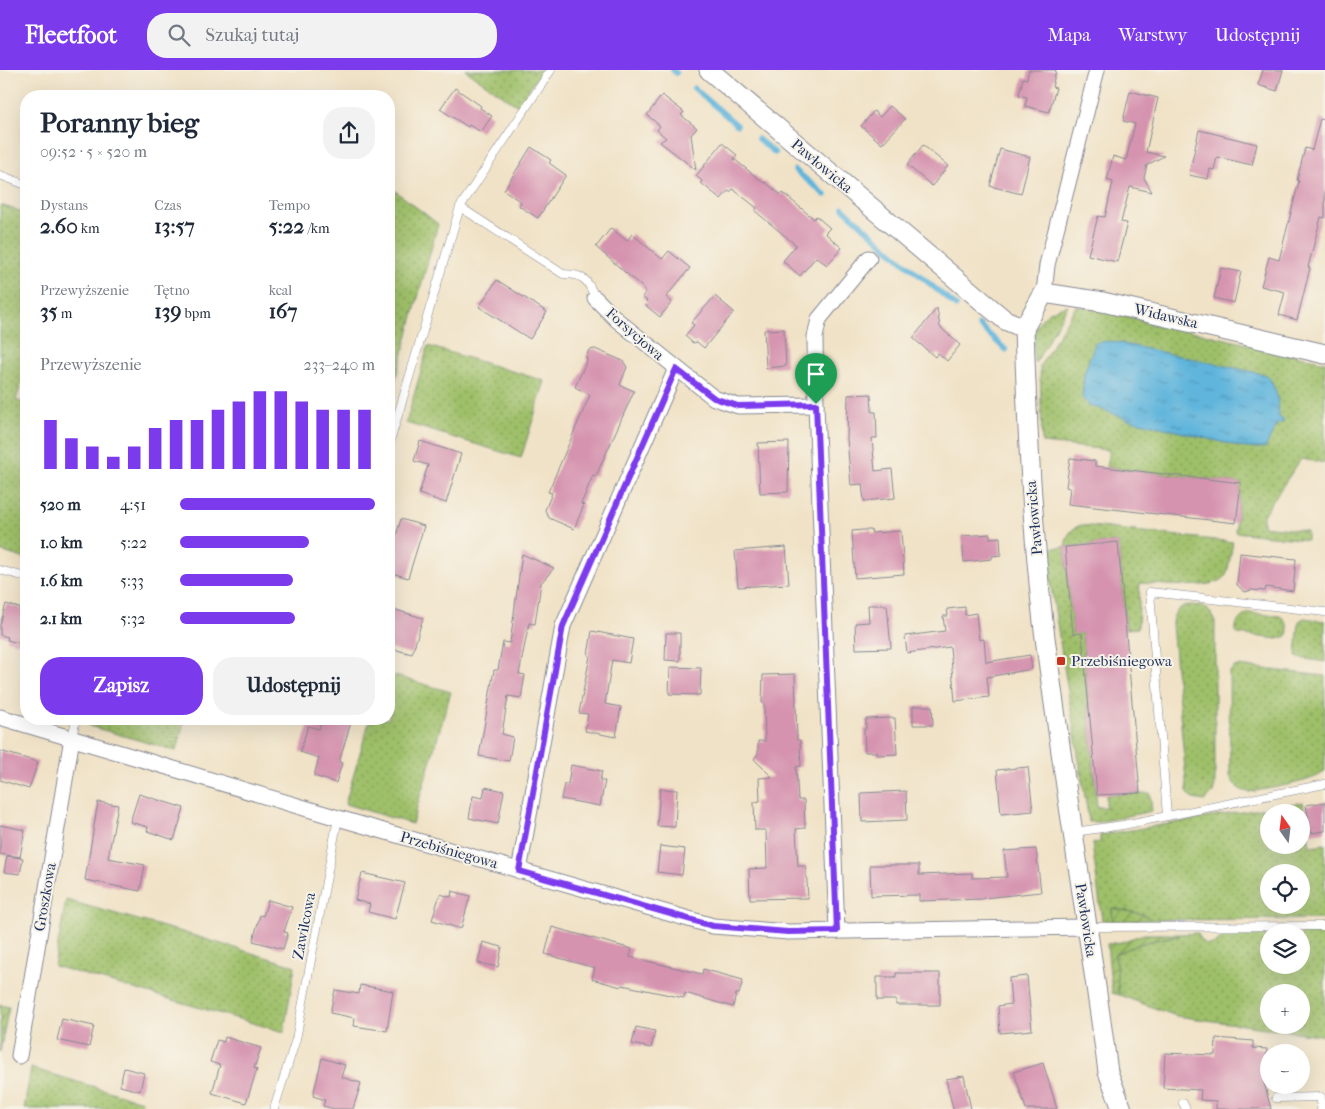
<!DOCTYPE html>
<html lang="pl">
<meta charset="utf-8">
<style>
body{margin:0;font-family:"IM FELL French Canon",serif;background:#f2f2f3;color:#1f2937;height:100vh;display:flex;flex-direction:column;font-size:19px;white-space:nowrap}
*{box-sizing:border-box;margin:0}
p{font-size:16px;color:#747a83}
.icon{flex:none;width:28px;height:28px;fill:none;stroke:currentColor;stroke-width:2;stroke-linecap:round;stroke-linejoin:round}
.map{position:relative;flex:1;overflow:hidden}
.drawer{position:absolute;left:20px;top:20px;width:375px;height:635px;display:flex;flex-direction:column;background:#fff;border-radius:20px;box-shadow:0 5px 20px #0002}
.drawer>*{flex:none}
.needle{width:32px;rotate:346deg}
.buttons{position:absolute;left:1260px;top:734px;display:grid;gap:10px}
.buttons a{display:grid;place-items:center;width:50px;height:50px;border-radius:50%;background:#fff;box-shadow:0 5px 20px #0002;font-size:25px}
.pin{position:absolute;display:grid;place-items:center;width:42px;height:42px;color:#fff;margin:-51px -21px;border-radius:50% 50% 50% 0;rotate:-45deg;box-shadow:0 0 5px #0007}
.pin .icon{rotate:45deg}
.round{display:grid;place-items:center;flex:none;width:52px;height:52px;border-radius:20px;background:#f2f2f3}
.headline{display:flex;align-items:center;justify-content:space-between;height:85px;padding:0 20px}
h1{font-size:28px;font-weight:700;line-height:38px}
.metrics{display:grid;grid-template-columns:repeat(3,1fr);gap:8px;height:85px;padding:5px 20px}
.metrics div{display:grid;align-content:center}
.metrics b{font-size:21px;font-weight:700}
.metrics small{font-size:14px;font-weight:400}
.metrics p{font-size:14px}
.chart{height:140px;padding:10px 20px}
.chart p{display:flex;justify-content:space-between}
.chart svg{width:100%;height:90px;margin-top:5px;stroke:#7c3aed;stroke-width:6}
.cta{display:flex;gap:10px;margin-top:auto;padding:10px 20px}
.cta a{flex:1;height:58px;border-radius:20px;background:#7c3aed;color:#fff;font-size:20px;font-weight:700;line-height:58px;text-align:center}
.cta a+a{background:#f2f2f3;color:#1f2937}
ul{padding:0 20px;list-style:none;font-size:16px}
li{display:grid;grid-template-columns:80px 60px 1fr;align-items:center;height:38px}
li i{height:12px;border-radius:6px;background:#7c3aed}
header{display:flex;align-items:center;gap:30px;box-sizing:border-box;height:70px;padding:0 25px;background:#7c3aed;color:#fff}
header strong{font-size:24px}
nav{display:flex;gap:28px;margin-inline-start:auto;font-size:18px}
.search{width:350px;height:45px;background:#f2f2f3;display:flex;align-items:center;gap:12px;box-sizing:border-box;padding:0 18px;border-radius:20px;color:#747a83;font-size:19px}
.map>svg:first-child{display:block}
.grass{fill:url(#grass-dots);stroke:#5d7864;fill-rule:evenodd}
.garden{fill:url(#garden-furrows);stroke:#5d7864}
.water{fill:url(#water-ripples);stroke:#3e729d}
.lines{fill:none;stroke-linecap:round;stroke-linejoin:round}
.stream{stroke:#60b5dc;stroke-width:5.5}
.building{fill:#d593af}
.service-casing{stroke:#868892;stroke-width:9}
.minor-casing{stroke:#868892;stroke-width:17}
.tertiary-casing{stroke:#868892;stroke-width:21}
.service{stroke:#fff;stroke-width:8}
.minor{stroke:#fff;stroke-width:15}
.tertiary{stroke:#fff;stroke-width:19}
.route-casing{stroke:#fff;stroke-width:10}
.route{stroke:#7c3aed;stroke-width:6}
.poi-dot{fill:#c8321e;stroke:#f7f3e8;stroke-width:2}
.labels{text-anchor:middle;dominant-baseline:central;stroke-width:4;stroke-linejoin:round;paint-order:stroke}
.street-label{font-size:15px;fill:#1b2f5e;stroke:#f7f3e8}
.poi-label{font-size:15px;fill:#1b2f5e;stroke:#f7f3e8;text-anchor:start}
</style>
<header>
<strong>Fleetfoot</strong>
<div class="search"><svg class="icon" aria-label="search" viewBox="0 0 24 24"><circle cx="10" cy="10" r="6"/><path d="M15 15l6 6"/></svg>Szukaj tutaj</div>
<nav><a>Mapa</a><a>Warstwy</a><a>Udostępnij</a></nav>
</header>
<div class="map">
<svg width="1325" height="1039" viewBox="0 0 1325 1039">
<defs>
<pattern id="grass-dots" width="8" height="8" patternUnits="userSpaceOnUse" patternTransform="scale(1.25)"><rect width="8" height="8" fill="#9fc069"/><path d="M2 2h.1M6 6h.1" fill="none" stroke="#819c5a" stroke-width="1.8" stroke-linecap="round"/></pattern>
<pattern id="garden-furrows" width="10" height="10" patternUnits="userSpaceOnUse" patternTransform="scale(1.25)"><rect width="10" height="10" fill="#9fc069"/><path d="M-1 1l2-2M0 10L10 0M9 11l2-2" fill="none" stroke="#819c5a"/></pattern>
<pattern id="water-ripples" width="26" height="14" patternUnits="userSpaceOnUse" patternTransform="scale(1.25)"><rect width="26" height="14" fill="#60b5dc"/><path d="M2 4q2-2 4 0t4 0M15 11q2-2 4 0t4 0" fill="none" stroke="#4e94b6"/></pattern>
</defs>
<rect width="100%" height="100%" fill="#f7f3e8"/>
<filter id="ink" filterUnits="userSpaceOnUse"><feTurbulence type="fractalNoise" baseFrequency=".02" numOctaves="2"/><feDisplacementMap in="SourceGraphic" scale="10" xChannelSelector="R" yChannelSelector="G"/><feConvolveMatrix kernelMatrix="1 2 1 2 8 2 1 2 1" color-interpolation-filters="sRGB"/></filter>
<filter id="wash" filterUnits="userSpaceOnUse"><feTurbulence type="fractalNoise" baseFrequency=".0096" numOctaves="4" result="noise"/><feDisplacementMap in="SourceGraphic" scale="20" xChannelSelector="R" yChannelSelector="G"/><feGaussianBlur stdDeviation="1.12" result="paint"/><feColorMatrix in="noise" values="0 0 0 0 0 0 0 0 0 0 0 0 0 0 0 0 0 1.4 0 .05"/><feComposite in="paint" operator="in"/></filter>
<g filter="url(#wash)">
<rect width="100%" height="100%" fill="#f0e2c6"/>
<g class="grass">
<path d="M 465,0 L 542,0 L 518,36 Z"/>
<path d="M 389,116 L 438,154 L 389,334 Z"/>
<path d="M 0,135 L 26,143 L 26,300 L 16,330 L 26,334 L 26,489 L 0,481 Z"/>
<path d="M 1068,235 L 1036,292 L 1034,292 C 1032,261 1035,243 1068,235 Z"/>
<path d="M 1076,236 L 1105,241 L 1325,292 L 1325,393 L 1301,389 L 1263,445 L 1263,456 L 1307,461 L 1307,470 L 1235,462 L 1241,413 L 1106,397 L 1109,380 L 1042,373 L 1040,296 Z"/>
<path d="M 428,276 L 545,311 L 521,388 L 406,353 Z"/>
<path d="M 1081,455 L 1233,472 C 1231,481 1229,500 1225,507 C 1214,521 1157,514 1140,513 L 1138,558 L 1126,559 L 1118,472 L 1065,477 L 1073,563 L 1082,563 L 1097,737 L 1106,737 L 1106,725 L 1150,723 L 1152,741 L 1099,752 L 1089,752 L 1045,479 L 1065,477 C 1067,465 1070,459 1081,455 Z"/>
<path d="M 1189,535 C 1202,535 1210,538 1215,550 L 1215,715 L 1213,723 L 1205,731 L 1193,729 L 1187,722 L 1172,554 C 1172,543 1179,537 1189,535 Z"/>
<path d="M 1249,543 L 1280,546 C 1288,551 1289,558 1287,566 L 1278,569 L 1237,564 C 1233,554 1240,547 1249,543 Z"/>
<path d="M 1304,548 L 1325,551 L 1325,592 L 1299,588 L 1296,586 L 1299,551 Z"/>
<path d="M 1238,596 L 1325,606 L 1325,701 C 1316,712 1265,719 1249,722 C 1239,721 1234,715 1230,706 L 1229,603 L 1234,597 Z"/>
<path d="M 389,604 L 451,622 L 412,754 L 345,734 L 370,649 L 389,649 Z"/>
<path d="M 90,649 L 185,649 L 176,681 L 89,656 Z"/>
<path d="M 1303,732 L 1310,776 L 1325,774 L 1325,849 L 1151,850 C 1145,841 1123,842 1112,838 L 1113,851 L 1102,850 L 1092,774 L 1100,772 L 1100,765 ZM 1269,742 L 1301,742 L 1301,775 L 1269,775 ZM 1269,802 L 1301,802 L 1301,835 L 1269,835 Z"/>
<path d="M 66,830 L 182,862 L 295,896 L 284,962 L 54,896 Z"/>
<path d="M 1198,863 L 1200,870 L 1207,875 L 1217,873 L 1224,863 L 1269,863 L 1269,895 L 1301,895 L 1301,863 L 1321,863 L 1325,869 L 1325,966 L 1176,946 L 1119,925 L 1115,884 C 1136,873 1156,869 1179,866 L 1180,864 ZM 1269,922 L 1301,922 L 1301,955 L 1269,955 Z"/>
<path d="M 31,998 L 142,1031 L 139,1039 L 24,1039 Z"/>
</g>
<g class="garden">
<path d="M 1112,838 C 1123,842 1145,841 1151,850 L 1113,851 Z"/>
<path d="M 1144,864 L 1180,864 L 1179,866 C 1156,868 1136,874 1115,884 L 1119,925 L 1112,923 L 1107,874 L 1121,872 Z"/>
<path d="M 0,935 L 9,937 L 0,982 Z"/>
</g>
<path class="water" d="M 1110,271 L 1267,305 C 1278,321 1278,329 1279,347 L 1283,350 L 1283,353 L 1278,353 L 1265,378 L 1246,378 L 1128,349 L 1089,335 L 1082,328 L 1084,304 L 1095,273 Z"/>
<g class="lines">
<g class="stream">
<path d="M 673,0 L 676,3"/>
<path d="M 694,18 L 737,55"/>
<path d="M 758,69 L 775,83"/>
<path d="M 795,100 L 825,125"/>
<path d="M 843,138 L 886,177 L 956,236"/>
<path d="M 979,255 L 1006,280"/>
</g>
</g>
<g id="blocks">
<g class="building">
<path d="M 1029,0 L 1056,0 L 1052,17 L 1056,18 L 1049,42 L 1025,36 L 1027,27 L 1019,25 L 1023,8 L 1027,9 Z"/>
<path d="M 1263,0 L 1283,0 L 1277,21 L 1258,15 Z"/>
<path d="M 455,18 L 481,36 L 480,38 L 492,46 L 481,62 L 469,55 L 468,57 L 440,39 Z"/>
<path d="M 1130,21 L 1158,28 L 1146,82 L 1164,86 L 1147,95 L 1144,108 L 1152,122 L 1130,117 L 1121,152 L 1127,153 L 1117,192 L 1088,185 L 1098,146 L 1105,147 L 1113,112 L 1107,110 L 1113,86 L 1126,90 L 1135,54 L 1123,51 Z"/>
<path d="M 662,25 L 684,42 L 681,45 L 697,58 L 691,65 L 696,100 L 660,72 L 666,68 L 657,60 L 660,56 L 647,45 Z"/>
<path d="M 890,36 L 905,49 L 882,74 L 861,56 L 874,41 L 880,47 Z"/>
<path d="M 1320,49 L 1325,50 L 1325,148 L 1321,147 L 1308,197 L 1310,198 L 1297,250 L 1279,245 L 1285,222 L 1261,216 L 1269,187 L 1279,190 L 1299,111 L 1297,110 L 1305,78 L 1312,80 Z"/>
<path d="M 1199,60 L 1257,74 L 1252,95 L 1217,87 L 1214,100 L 1210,99 L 1208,109 L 1189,105 Z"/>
<path d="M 722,73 L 737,85 L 734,89 L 764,113 L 765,112 L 781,125 L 783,123 L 814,149 L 816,146 L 830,158 L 825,163 L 842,178 L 827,195 L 816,187 L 800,206 L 783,191 L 796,175 L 755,141 L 757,138 L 733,119 L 730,122 L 728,121 L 721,129 L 701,113 L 702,111 L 696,106 Z"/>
<path d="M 923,75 L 948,96 L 932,116 L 907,95 Z"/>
<path d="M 531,77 L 551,90 L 549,93 L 566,105 L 538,148 L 519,136 L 521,132 L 504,120 Z"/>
<path d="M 1000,79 L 1030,87 L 1021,124 L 990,116 Z"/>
<path d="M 611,158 L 627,171 L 632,164 L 662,189 L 669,181 L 690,198 L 666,227 L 672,232 L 660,247 L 644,234 L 647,231 L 642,227 L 646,222 L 641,216 L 596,177 Z"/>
<path d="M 1221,198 L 1241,202 L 1234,233 L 1214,228 Z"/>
<path d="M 497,210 L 547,242 L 530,269 L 479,237 Z"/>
<path d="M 715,226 L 734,242 L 704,278 L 697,272 L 693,273 L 685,266 L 694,255 L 691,253 Z"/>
<path d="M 937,238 L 940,257 L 960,275 L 947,291 L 938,283 L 935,287 L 913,268 Z"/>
<path d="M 784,259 L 786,296 L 766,298 L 764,260 Z"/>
<path d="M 595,279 L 623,291 L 627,297 L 620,315 L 634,321 L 596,406 L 593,405 L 581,434 L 584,435 L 574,459 L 549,448 L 545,440 L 552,423 L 548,422 L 590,325 L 575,317 L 587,290 L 586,287 L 589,280 Z"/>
<path d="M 871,324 L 872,342 L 876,342 L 877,368 L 872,368 L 875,401 L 892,399 L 895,428 L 864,431 L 862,414 L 851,415 L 847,369 L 848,325 Z"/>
<path d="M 420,371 L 461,384 L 446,433 L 419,424 L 428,395 L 414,391 Z"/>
<path d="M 789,372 L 788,422 L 760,423 L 758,373 Z"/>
<path d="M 1070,388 L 1095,391 L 1095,396 L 1241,413 L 1236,453 L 1068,434 L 1070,418 L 1066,417 Z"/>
<path d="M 401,449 L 424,456 L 408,508 L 389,502 L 389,490 Z"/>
<path d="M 863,460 L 871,460 L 872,463 L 901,461 L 904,504 L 855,508 L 852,461 Z"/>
<path d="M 990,464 L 990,468 L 1000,467 L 1001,485 L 992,486 L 992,489 L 964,492 L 962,466 Z"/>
<path d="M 1118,472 L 1140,723 L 1097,725 L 1082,563 L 1073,564 L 1065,477 Z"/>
<path d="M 786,477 L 789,514 L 738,517 L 735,481 Z"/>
<path d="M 1240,483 L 1296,489 L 1293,521 L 1266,517 L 1265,521 L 1251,520 L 1245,522 L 1237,515 Z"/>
<path d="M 522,484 L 554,498 L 541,513 L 535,554 L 529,553 L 519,604 L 525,605 L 521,628 L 508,626 L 502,664 L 513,667 L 509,691 L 479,686 L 494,600 L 498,600 L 503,572 L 510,573 Z"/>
<path d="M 6,534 L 26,540 L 26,575 L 7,570 L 8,567 L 0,565 L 0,555 Z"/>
<path d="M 868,535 L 887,535 L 891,578 L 856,579 L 855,553 L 869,552 Z"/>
<path d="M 965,537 L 965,545 L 976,543 L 979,570 L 984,569 L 986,592 L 1030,585 L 1032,599 L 987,607 L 989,627 L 955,631 L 950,577 L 907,583 L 905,566 L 945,561 L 943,546 L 948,546 L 947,539 Z"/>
<path d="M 389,538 L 423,548 L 412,584 L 389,578 Z"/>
<path d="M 592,561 L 633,569 L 629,593 L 612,590 L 605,634 L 621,637 L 616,667 L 585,661 L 588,644 L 579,643 L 590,586 L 588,585 Z"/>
<path d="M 666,563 L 680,563 L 680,591 L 665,590 Z"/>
<path d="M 670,597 L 701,598 L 700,625 L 669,624 Z"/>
<path d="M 795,604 L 797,670 L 800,670 L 801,696 L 796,697 L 798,730 L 804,730 L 805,758 L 796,759 L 798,796 L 806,796 L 808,828 L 750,829 L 749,799 L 767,798 L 766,760 L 755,760 L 754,732 L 760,731 L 759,708 L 772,707 L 754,689 L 758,684 L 758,671 L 765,671 L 764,633 L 762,633 L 763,605 Z"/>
<path d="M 913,636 L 932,636 L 933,655 L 913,655 Z"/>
<path d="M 895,648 L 897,684 L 877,685 L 877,682 L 865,682 L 864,659 L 866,659 L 866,649 Z"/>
<path d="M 322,649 L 352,649 L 339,692 L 342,693 L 336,713 L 314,706 L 319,688 L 300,682 L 308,656 L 319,659 Z"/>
<path d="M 0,681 L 38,692 L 29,719 L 0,710 Z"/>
<path d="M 571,695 L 602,701 L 600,711 L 605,711 L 600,736 L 561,729 L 564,714 L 568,714 Z"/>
<path d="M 1028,697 L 1033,741 L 1001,744 L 997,700 Z"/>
<path d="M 485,717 L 504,721 L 498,754 L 469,748 L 473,726 L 483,728 Z"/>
<path d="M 660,719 L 677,720 L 675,757 L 657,756 Z"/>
<path d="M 906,721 L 907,750 L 862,752 L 861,723 Z"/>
<path d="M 139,724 L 184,738 L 174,770 L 147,761 L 148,757 L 130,752 Z"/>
<path d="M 98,732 L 118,735 L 108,788 L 145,795 L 140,821 L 85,810 Z"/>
<path d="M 1325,732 L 1325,761 L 1311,763 L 1306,735 Z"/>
<path d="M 0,755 L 25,760 L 20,787 L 0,784 Z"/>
<path d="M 660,776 L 685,779 L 682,805 L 657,802 Z"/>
<path d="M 1036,779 L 1041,822 L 983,828 L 983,829 L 919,831 L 919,825 L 871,826 L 870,795 L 919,795 L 919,805 L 972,803 L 972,808 L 1007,807 L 1004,781 Z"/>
<path d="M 7,786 L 23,788 L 20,804 L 4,802 Z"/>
<path d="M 362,803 L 405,813 L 395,849 L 368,842 L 370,834 L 355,830 Z"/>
<path d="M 452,821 L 470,826 L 461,859 L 432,850 L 440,824 L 451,827 Z"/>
<path d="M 268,830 L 292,837 L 284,862 L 288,863 L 283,879 L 253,871 L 260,845 L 263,846 Z"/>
<path d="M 552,857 L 632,879 L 630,887 L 702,904 L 703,899 L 743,910 L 739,924 L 736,924 L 733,937 L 685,923 L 684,928 L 622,915 L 621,917 L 592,909 L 595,898 L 545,884 Z"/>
<path d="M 483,872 L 502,877 L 498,897 L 478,893 Z"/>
<path d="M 896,903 L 940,903 L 940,935 L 896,935 L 896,930 L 877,930 L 877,907 L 896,907 Z"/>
<path d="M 1027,906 L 1032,960 L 1000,963 L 998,936 L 1011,934 L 1009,908 Z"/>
<path d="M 360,915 L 393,921 L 387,961 L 354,956 L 355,948 L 330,943 L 335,920 L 359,924 Z"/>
<path d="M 62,949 L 94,956 L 89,977 L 57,970 Z"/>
<path d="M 636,957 L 655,961 L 651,978 L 632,974 Z"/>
<path d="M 225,967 L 261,978 L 254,998 L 257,999 L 246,1033 L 212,1023 L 220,995 L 210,992 L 217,970 L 224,972 Z"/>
<path d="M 1216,968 L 1253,971 L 1253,978 L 1267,979 L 1264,1013 L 1271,1039 L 1216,1039 L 1216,1031 L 1200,1030 L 1201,1020 L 1163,1018 L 1165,983 L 1215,985 Z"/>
<path d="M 322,988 L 345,995 L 341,1007 L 361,1013 L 353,1039 L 334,1039 L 323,1036 L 325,1030 L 313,1026 Z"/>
<path d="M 1043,993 L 1057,1039 L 1026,1039 L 1014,1002 Z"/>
<path d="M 124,998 L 144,1003 L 140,1021 L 120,1016 Z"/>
<path d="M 964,1006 L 971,1039 L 953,1039 L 946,1009 Z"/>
</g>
</g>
</g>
<g filter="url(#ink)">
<use href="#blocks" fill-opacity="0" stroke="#868892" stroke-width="1"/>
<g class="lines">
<g class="service-casing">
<g id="service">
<path d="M 0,105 L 26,115"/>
<path d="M 460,137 L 563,204 C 584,204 588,210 595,228"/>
<path d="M 389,375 L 460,137 L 551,0"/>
<path d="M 0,500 L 26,507"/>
<path d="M 72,668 L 76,649"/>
<path d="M 1167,746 L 1150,522 L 1325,542"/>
<path d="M 1074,762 L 1123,755 L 1325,714"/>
<path d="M 1089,857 L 1325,856"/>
<path d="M 1276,1028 L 1321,1027 L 1321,1039"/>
<path d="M 1183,1033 L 1186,1039"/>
<path d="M 274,1039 L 296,969 L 338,748"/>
</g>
</g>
<g class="minor-casing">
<g id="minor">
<path d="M 1044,223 L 1047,195 L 1097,0"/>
<path d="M 595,228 L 617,250 L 714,328 L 738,336 L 816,335"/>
<path d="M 0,647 L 338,748 L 713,856 L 788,862 L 1087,857"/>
<path d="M 519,801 L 563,556 L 676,299"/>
<path d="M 837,861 L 816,335 L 815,267 L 819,249 L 869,188"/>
<path d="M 19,986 L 72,668"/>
</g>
</g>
<g class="tertiary-casing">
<g id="tertiary">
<path d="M 709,0 L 982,231 L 1005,250 L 1024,258"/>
<path d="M 1024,258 C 1027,356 1032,454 1043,552 C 1062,702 1088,852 1108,1002 L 1122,1039"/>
<path d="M 1024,258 L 1044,223 L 1103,232 L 1325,284"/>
</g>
</g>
<use href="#service" class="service"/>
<use href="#minor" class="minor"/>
<use href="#tertiary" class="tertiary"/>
</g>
</g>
<g class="lines" filter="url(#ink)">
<g class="route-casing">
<path id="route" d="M 676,299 L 714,328 L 738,336 L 816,334 L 837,861 L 788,862 L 713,856 L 519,801 L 563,556 Z"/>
</g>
<use href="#route" class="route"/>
</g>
<rect class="poi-dot" x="1056" y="586" width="10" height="10" rx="2.5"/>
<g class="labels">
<g class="street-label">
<text transform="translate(822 96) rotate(40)">Pawłowicka</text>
<text transform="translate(1166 246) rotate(13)">Widawska</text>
<text transform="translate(635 264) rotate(41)">Forsycjowa</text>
<text transform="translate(1034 448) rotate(-95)">Pawłowicka</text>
<text transform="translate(449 780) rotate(16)">Przebiśniegowa</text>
<text transform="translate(45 827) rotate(-80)">Groszkowa</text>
<text transform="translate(1086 850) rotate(81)">Pawłowicka</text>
<text transform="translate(304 856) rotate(-79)">Zawilcowa</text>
</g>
<g class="poi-label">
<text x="1071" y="591">Przebiśniegowa</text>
</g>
</g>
</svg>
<div class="buttons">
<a><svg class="needle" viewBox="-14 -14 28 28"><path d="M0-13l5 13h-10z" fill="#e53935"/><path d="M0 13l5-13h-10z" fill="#747a83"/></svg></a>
<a><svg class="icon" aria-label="locate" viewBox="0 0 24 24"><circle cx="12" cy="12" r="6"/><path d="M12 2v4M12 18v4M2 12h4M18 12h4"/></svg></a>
<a><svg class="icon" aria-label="layers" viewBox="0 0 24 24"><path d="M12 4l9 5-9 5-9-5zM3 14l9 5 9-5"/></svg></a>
<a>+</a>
<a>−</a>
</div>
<div class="pin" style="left:816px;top:334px;background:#1e9e55"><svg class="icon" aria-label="arrive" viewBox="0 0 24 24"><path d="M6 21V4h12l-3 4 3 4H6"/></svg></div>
<section class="drawer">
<div class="headline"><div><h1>Poranny bieg</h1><p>09:52 · 5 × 520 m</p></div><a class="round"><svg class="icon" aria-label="share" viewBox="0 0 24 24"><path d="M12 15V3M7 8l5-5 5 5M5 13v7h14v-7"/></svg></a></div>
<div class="metrics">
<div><p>Dystans</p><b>2.60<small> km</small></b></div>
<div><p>Czas</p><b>13:57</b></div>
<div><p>Tempo</p><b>5:22<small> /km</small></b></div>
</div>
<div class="metrics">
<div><p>Przewyższenie</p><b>35<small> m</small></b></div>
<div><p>Tętno</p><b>139<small> bpm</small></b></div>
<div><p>kcal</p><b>167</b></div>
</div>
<div class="chart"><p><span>Przewyższenie</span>233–240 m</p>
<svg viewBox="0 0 160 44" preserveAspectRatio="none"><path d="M5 44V20M15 44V29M25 44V33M35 44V38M45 44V33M55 44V24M65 44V20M75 44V20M85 44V15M95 44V11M105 44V6M115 44V6M125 44V11M135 44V15M145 44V15M155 44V15"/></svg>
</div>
<ul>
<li><b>520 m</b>4:51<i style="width:100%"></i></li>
<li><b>1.0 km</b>5:22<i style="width:66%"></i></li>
<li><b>1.6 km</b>5:33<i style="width:58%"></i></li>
<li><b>2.1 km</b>5:32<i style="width:59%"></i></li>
</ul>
<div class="cta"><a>Zapisz</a><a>Udostępnij</a></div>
</section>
</div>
